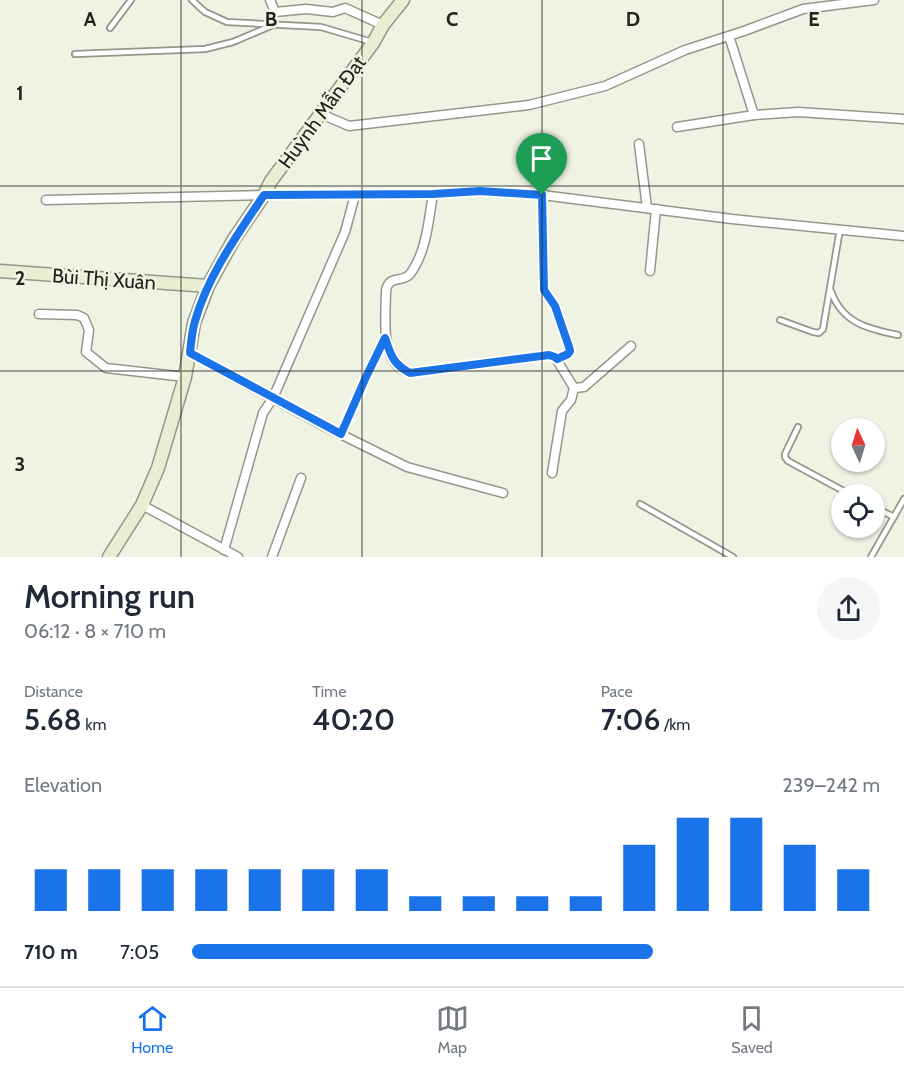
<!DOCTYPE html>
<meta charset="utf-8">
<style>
body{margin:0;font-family:Cabin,sans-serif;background:#f6f6f7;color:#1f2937;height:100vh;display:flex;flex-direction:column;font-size:22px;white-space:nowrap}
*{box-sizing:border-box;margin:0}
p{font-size:20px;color:#747a83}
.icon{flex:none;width:33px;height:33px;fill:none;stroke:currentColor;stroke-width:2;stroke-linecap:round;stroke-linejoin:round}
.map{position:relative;height:557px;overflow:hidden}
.panel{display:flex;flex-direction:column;background:#fff;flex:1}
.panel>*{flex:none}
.needle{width:39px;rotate:356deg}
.buttons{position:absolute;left:831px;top:418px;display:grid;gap:12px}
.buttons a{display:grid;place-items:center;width:54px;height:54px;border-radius:50%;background:#fff;box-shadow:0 2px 4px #0004;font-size:30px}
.pin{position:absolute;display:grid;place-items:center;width:51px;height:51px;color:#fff;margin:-62px -26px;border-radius:50% 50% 50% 0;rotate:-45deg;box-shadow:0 0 6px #0007}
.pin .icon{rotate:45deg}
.round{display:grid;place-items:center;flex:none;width:63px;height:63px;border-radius:32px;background:#f6f6f7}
.summary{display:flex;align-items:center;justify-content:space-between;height:102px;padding:0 24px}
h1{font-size:33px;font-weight:600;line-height:45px}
.stats{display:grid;grid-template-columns:repeat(3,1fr);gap:9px;height:102px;padding:6px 24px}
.stats div{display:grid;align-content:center}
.stats b{font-size:30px;font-weight:600}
.stats small{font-size:16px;font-weight:400}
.stats p{font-size:16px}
.chart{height:168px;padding:12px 24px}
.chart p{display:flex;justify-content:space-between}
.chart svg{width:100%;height:108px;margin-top:6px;stroke:#1a73e8;stroke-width:6}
ul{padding:0 24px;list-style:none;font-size:20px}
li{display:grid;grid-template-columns:96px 72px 1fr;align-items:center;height:45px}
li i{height:15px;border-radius:8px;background:#1a73e8}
.menu{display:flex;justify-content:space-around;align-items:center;height:84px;border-top:2px solid #e0e1e3;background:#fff;font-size:16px;color:#747a83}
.menu a{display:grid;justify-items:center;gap:3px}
.menu .selected{color:#1a73e8}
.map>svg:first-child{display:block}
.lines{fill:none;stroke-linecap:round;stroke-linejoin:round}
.service-casing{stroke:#94988a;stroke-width:8}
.minor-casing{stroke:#94988a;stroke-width:11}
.secondary-casing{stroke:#94988a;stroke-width:15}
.service{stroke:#fff;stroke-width:4.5}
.minor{stroke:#fff;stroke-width:8}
.secondary{stroke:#e7eed2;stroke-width:12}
.route-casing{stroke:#fff;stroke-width:12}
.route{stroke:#1a73e8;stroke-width:8}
.grid{fill:none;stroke:#21231d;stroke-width:1.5;stroke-opacity:0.55}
.labels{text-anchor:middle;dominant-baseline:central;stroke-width:5;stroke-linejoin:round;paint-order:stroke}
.street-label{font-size:20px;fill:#21231d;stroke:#eff3e4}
.grid-label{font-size:20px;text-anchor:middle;font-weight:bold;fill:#21231d;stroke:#eff3e4;stroke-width:5;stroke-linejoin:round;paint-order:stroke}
</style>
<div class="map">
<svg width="904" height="557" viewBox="0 0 904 557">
<rect width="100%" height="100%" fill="#eff3e4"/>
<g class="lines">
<g class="service-casing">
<g id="service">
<path d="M 192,0 L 205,12 L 227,22 L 321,27 L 372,42"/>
<path d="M 110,28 L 131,0"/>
<path d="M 75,54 L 205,49 L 233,42 L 273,25"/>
<path d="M 831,291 C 842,323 868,329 898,335"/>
<path d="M 780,320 L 813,332 L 819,333 L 823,329 L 840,229"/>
<path d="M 798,427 L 785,454 L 785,457 L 788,461 L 851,495"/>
<path d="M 640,504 L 733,557"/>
<path d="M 874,507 L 894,517"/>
<path d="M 871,557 L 904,499"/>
</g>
</g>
<g class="minor-casing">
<g id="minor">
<path d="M 270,0 L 275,12 L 306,9 L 333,12 L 345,8 L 383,25"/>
<path d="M 729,36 L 754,115"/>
<path d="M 321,114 L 349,126 L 529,105 L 605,86 L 685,50 L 744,31 L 803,9 L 874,0"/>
<path d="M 677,127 L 754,115 L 798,112 L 904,119"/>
<path d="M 639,144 L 647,208"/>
<path d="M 433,194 C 429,217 427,247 414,268 C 412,271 411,274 408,276 C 399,282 389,276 386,290 C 386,312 381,349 397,365 C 401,369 406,371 410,373 L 550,355 L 555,357 L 574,388 L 584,387 L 631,346"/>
<path d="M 542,195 L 544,290 L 555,306 L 570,351 L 568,354 L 557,359"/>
<path d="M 46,200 L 264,195 L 433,194 L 480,191 L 542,195 L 732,219 L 904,236"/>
<path d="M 650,271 L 656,209"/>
<path d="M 39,314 L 77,315 L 84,318 L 89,330 L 86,352 L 106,368 L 185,377"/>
<path d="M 190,353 L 320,424 L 407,467 L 503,493"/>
<path d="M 341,434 L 366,377 L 385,338"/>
<path d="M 552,473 L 562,411 L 571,400 L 574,388"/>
<path d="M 142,505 L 238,557"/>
<path d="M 224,550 L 263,413 L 273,398 L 345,232 L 355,195"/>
<path d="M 272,557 L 301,478"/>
</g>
</g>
<g class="secondary-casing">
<g id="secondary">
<path d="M 0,271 L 208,286"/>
<path d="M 109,557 L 142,505 L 158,468 L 185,377 L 194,323 L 208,286 L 234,239 L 264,195 L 271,181 L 373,43 L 383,25 L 403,0"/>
</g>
</g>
<use href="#service" class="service"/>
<use href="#minor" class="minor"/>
<use href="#secondary" class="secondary"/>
</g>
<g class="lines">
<g class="route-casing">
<path id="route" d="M 480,191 L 542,195 L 544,290 L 555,306 L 569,347 L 570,351 L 568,354 L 557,359 L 555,357 L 549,355 L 410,373 C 393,364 391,356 385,338 L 366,377 L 341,434 L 190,353 C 191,342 192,331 195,321 C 208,275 238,234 264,195 L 433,194 Z"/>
</g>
<use href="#route" class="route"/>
</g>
<path class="grid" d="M 181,0 L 181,557M 362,0 L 362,557M 542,0 L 542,557M 723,0 L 723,557M 0,186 L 904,186M 0,371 L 904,371"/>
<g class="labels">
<g class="street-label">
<text transform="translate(322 112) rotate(-54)">Huỳnh Mẫn Đạt</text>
<text transform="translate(104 279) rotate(4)">Bùi Thị Xuân</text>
</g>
</g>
<g class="grid-label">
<text x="90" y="26">A</text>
<text x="271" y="26">B</text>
<text x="452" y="26">C</text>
<text x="633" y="26">D</text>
<text x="814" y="26">E</text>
<text x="20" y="100">1</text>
<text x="20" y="285">2</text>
<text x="20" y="471">3</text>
</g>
</svg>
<div class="buttons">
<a><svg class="needle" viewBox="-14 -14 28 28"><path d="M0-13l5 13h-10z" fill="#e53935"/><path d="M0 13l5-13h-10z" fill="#747a83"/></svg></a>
<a><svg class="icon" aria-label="locate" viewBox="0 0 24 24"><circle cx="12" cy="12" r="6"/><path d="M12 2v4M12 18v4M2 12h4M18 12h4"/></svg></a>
</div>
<div class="pin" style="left:542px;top:195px;background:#1e9e55"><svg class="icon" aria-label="arrive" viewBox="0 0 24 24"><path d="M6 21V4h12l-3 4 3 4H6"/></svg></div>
</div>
<section class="panel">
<div class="summary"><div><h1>Morning run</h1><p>06:12 · 8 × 710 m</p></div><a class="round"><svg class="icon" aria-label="share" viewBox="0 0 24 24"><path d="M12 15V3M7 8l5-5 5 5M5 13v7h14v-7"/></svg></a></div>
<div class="stats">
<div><p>Distance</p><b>5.68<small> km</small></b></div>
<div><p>Time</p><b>40:20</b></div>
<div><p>Pace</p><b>7:06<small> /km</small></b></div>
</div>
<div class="chart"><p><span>Elevation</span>239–242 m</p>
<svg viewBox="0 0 160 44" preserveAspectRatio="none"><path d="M5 44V27M15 44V27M25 44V27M35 44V27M45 44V27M55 44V27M65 44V27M75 44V38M85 44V38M95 44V38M105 44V38M115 44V17M125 44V6M135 44V6M145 44V17M155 44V27"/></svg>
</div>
<ul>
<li><b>710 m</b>7:05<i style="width:67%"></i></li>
</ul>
</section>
<nav class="menu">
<a class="selected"><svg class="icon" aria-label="home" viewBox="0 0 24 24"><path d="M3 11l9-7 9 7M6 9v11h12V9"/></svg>Home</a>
<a><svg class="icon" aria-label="map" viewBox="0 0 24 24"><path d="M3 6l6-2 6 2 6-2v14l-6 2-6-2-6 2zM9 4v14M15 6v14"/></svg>Map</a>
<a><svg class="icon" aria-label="saved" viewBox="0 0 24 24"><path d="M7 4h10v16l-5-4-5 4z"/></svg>Saved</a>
</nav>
